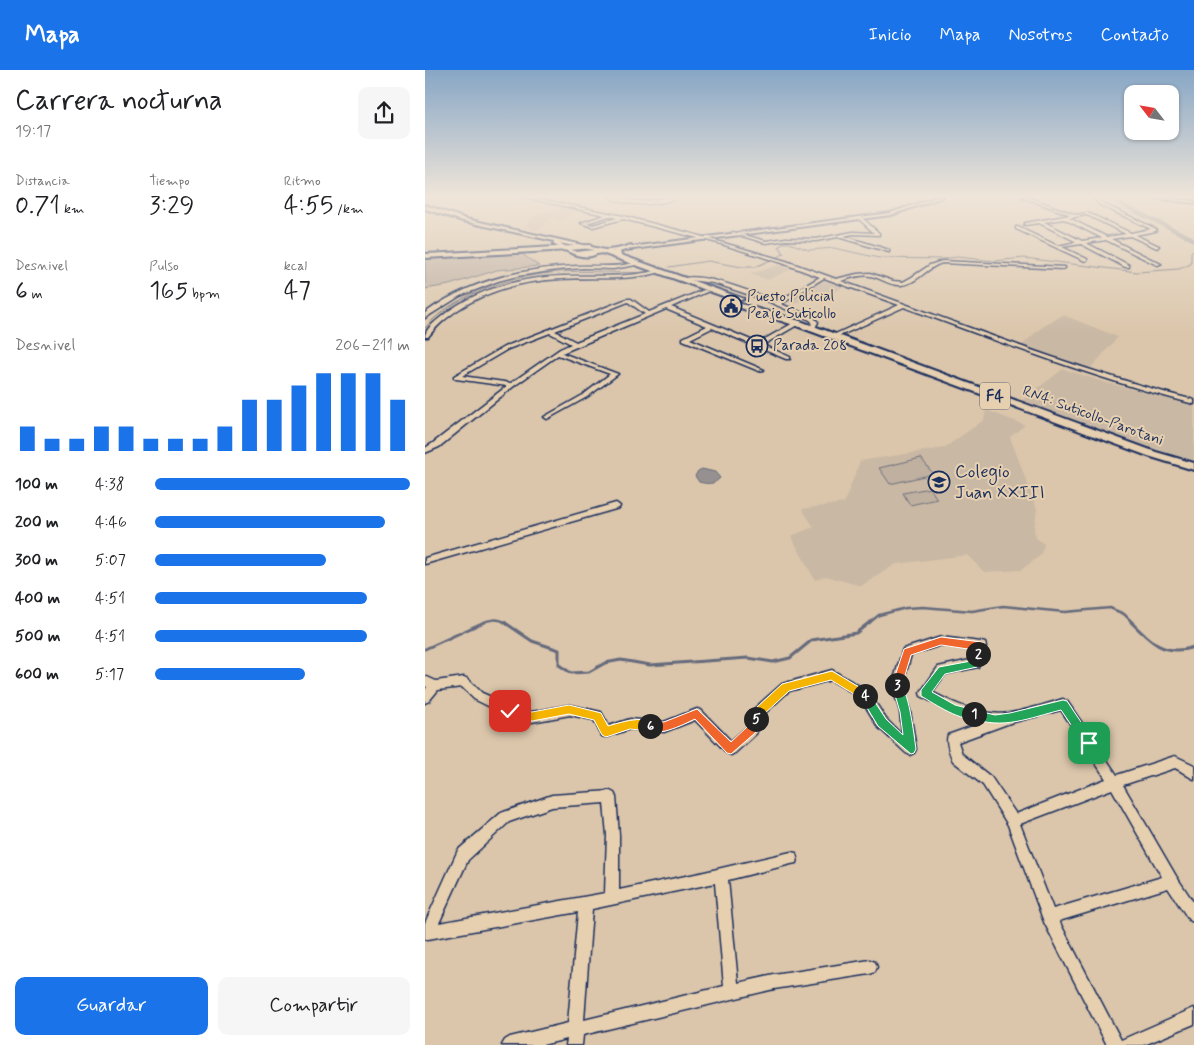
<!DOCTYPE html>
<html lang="es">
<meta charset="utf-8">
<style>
body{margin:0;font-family:Mynerve,sans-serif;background:#f6f6f6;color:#202124;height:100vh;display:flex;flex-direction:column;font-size:19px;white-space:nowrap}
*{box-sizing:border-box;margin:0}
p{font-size:16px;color:#757577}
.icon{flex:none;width:28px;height:28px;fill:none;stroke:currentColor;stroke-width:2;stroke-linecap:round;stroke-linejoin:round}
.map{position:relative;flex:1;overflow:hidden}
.details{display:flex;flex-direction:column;background:#fff;width:425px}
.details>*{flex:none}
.needle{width:32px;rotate:301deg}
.controls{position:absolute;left:699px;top:15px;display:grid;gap:10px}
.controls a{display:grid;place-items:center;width:55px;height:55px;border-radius:10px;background:#fff;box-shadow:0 1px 4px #0004;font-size:25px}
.pin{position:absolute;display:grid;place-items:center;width:42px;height:42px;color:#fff;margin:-21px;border-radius:10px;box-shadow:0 2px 8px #0006}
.km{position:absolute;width:25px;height:25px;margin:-12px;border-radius:50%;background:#222;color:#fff;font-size:14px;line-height:25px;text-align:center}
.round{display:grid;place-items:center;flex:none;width:52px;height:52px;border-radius:10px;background:#f6f6f6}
.head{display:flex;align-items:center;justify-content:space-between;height:85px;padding:0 15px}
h1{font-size:28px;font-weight:600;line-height:38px}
.stats{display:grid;grid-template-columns:repeat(3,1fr);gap:8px;height:85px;padding:5px 15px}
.stats div{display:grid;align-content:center}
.stats b{font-size:25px;font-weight:600}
.stats small{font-size:14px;font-weight:400}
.stats p{font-size:14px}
.chart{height:140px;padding:10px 15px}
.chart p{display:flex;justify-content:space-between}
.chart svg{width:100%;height:90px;margin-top:5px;stroke:#1a73e8;stroke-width:6}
.action{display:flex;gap:10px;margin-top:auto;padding:10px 15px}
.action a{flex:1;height:58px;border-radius:10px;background:#1a73e8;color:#fff;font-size:20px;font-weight:600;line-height:58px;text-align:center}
.action a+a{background:#f6f6f6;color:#202124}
ul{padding:0 15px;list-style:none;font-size:16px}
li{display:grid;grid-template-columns:80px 60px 1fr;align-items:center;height:38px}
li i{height:12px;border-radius:6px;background:#1a73e8}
header{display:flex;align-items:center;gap:30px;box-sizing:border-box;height:70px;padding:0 25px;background:#1a73e8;color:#fff}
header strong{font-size:24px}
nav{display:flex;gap:28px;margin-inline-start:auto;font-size:18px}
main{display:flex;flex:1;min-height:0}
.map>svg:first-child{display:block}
.built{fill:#c9b8a4}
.green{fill:#bfb0a0;stroke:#6d707f}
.water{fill:#969190;stroke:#656a7c}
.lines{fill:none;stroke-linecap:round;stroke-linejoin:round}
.stream-far2{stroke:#656a7c;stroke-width:1}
.stream-far1{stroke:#656a7c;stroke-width:2.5}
.stream{stroke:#656a7c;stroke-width:3}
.river{fill:#969190;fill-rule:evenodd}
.minor-casing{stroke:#1b2f5e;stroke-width:3}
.major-casing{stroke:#1b2f5e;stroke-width:4}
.highway-casing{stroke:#1b2f5e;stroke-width:4}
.minor{fill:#e7d0b0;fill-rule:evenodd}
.major{fill:#e7d0b0;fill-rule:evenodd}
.highway{fill:#e7d0b0;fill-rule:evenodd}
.split-1{fill:#22a559;stroke:#fff}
.split-2{fill:#22a559;stroke:#fff}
.split-3{fill:#f0652b;stroke:#fff}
.split-4{fill:#22a559;stroke:#fff}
.split-5{fill:#f5b400;stroke:#fff}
.split-6{fill:#f0652b;stroke:#fff}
.split-7{fill:#f5b400;stroke:#fff}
.labels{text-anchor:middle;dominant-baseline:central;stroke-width:4;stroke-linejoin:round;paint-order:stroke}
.far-poi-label{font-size:15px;fill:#1b2f5e;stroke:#e7d0b0;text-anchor:start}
.far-street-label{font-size:15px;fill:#1b2f5e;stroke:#e7d0b0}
.shield{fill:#e7d0b0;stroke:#585f77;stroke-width:1}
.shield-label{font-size:16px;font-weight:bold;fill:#1b2f5e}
.poi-label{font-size:18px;fill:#1b2f5e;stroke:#e7d0b0;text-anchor:start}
</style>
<header>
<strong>Mapa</strong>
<nav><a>Inicio</a><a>Mapa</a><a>Nosotros</a><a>Contacto</a></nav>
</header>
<main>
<section class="details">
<div class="head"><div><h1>Carrera nocturna</h1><p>19:17</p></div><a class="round"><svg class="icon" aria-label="share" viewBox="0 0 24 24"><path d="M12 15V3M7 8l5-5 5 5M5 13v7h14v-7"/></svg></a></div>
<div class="stats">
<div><p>Distancia</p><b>0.71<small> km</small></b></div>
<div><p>Tiempo</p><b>3:29</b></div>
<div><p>Ritmo</p><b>4:55<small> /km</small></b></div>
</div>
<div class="stats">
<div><p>Desnivel</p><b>6<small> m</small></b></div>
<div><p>Pulso</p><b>165<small> bpm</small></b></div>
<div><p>kcal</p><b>47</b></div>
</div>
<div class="chart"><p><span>Desnivel</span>206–211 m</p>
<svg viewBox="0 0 160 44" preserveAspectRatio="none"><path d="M5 44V32M15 44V38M25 44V38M35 44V32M45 44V32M55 44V38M65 44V38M75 44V38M85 44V32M95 44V19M105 44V19M115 44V12M125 44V6M135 44V6M145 44V6M155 44V19"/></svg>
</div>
<ul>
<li><b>100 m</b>4:38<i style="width:100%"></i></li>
<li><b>200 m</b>4:46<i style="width:90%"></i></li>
<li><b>300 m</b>5:07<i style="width:67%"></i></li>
<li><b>400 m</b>4:51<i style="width:83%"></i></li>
<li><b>500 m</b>4:51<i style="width:83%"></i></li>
<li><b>600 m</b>5:17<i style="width:59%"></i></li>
</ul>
<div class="action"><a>Guardar</a><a>Compartir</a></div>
</section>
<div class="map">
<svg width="769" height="975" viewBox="0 0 769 975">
<rect width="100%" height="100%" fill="#dbc6ab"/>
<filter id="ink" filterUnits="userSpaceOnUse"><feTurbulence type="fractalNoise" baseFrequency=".02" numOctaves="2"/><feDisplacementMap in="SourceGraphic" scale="10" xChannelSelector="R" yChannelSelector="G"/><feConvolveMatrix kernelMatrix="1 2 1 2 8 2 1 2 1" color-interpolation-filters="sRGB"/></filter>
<g filter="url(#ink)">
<g class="built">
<path d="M 138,136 L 155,140 L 135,151 L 126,148 L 112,160 L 98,157 L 112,144 Z"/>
<path d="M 354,195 L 367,199 L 343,210 L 325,204 Z"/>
<path d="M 397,210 L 418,217 L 396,229 L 385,225 L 369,234 L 360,231 Z"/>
<path d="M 638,245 L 693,267 L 665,299 L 596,276 L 616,258 Z"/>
<path d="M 638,299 L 682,313 L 769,335 L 769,393 L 595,332 Z"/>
<path d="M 561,340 L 600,355 L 585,367 L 612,439 L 609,459 L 611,468 L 619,474 L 616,485 L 596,500 L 559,502 L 542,485 L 471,494 L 436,516 L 401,506 L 390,510 L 366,466 L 389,457 L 377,439 L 419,433 L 435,391 L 519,378 L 559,350 Z"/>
</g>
<g class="green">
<path d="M 97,184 L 114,196 L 72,200 L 24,215 L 0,219 L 0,188 Z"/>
<path d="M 496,388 L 508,404 L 465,414 L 454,398 Z"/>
<path d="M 505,418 L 512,429 L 485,435 L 478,423 Z"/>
</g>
<path class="water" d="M 277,399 L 290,402 L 295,408 C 289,415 282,414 274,412 L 270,406 L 273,401 Z"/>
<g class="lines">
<g class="stream-far2">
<path d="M 73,127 L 92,127"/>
<path d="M 239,129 L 245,127"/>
<path d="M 244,197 L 283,191 L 317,197 L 330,197 L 359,184 L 354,176 L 358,173 L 364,173 L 384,180 L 409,178 L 454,188 L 518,189 L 532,187 L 569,191 L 599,188 L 712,202 L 754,199 L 766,194 L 766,182 L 769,179"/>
<path d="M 0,258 C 31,222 88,206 135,202 C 164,200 194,204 223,202"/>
</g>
<g class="stream-far1">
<path d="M 57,553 C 64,549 74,548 81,553"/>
<path d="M 444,553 L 454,545 L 481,538 L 498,537 L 547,541 L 578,536 L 640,542 L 685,538 L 699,544 L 708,553"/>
</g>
<g class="stream">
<path d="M 79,552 L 107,571 L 134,580 L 134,595 L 146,603 L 164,602 L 180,593 L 196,590 L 225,595 L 323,588 L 348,592 L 365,588 L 387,570 L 431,563 L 445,552"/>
<path d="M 706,552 C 726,572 739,587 769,577"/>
<path d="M 0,579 L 59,552"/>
</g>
<path class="river" d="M 677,127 L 684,127 L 769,167 L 769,172 Z"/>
<g class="minor-casing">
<g id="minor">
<path d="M 98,127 L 104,127 L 198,146 L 264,163 L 361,191 L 411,209 L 432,204 L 445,203 L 468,211 L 478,212 L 487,207 L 505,195 L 517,191 L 640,197 L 640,198 L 638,199 L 517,193 C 502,197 492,214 476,215 C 465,216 456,208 446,206 C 436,204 425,208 416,211 C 533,253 649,299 769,330 L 769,334 C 670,309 575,272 479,237 L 412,267 L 408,267 L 408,265 L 474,235 L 399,208 L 356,234 L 389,248 L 393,252 L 389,260 L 385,260 L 387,252 L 385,250 L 340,230 L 304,218 L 288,213 L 273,211 L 259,210 L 257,209 C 276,201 332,224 352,232 L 395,207 L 357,193 L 293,173 L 198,149 L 168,157 L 156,153 L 180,145 ZM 184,146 L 192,148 L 168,155 L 162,153 Z"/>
<path d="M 183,127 C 193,126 206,132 219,131 C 231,131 243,126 255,127 C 235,136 203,137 183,127 Z"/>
<path d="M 597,127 L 602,127 L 651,145 L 663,143 L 706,163 L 726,159 L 675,135 L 667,127 L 671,127 L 677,133 L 731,159 L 731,161 L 710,165 L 734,176 L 732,178 L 705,166 L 686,169 L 736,194 L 732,195 L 681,170 L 661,173 L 704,195 L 704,197 L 700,197 L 656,174 L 637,177 L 662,189 L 662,190 L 660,191 L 591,159 L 591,157 L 593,157 L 633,176 L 652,172 L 614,153 L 599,155 L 600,153 L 646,145 ZM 662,145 L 701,164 L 682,167 L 644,148 ZM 639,149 L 677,168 L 657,171 L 619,152 Z"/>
<path d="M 434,147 L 436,147 L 454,163 L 454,165 L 428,164 L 419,166 L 464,180 L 464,182 L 413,167 L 391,171 L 361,170 L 341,173 L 306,163 L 308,162 L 341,171 L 361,168 L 391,169 L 428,162 L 449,163 L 434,149 Z"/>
<path d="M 209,193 L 211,193 L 211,195 L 188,199 L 158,198 L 132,200 L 92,206 L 73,211 L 35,226 L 0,248 L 0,243 C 43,211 98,198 152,196 C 171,195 190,198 209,193 Z"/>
<path d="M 230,201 L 232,202 L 232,203 C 200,211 169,207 136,209 C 88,211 34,228 3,267 L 0,267 C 0,259 10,252 16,247 C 48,220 97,207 138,206 C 169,205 199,208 230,201 Z"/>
<path d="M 279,220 L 284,221 L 246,237 L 333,273 L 370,252 L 374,252 L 374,254 L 338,275 L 365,287 L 365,289 L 361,289 L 287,258 L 265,269 L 339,300 L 334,301 L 258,270 L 258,268 L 282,256 L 241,239 L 137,283 L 193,304 L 162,327 L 124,348 L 122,349 L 119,347 L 158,325 L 185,304 L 133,285 L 89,316 L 14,377 L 0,383 L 0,378 L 8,373 L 82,316 L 31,309 L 29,308 L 29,306 L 79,277 L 202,229 L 206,229 L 224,242 ZM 203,232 L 220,244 L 151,272 L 130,261 ZM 125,263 L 146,274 L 135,279 L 86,313 L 37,306 L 83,279 Z"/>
<path d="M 191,433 L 195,436 L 194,438 L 0,494 L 0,488 Z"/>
<path d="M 516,567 L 556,572 L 560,573 L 561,576 L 553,597 L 520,604 L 507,622 C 530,634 558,647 585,643 C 603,640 621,634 638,629 L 642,631 L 692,705 L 750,686 L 769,695 L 769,709 C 762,706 757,701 750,698 L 698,715 L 751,806 L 769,833 L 769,852 L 764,850 L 743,818 L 634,851 L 696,970 L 769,938 L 769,954 L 719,975 L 682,975 L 619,852 L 583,755 L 558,715 L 528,691 C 525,684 520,672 523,665 L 559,652 L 526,642 L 496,626 L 495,623 L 513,597 L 545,590 L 550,579 L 516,575 L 486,585 L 477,616 L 485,641 L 491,679 L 489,683 L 485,685 L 481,683 L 453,657 L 435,627 L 406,610 L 364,621 L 338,645 L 331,664 L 310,683 L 306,685 L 302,683 L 270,650 L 239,662 L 205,659 L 181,667 L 177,666 L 169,650 L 145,645 L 107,652 L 81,645 L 49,629 L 37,617 L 13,620 L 4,631 L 0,633 L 0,620 L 2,617 L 0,616 L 0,606 L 11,611 L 39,607 L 43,609 L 57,623 L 87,636 L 107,642 L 145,635 L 176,642 L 184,656 L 205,649 L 239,652 L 272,639 L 276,640 L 306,671 L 323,656 L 330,638 L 357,614 L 407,600 L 443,621 L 461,649 L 477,665 L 475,641 L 467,616 L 477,582 L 478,579 ZM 636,640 L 681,709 L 591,744 L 566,707 L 537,684 L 533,672 L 585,653 ZM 687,719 L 737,807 L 628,839 L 595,754 Z"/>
<path d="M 185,721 L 189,723 L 191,727 L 194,765 L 194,820 L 275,803 L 366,782 L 371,783 L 372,788 L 371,793 L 366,794 L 303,810 L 313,913 L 349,905 L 445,890 L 450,892 L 452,897 L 450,902 L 445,904 L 349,919 L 158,965 L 157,975 L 141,975 L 142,969 L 117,975 L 77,975 L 80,970 L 85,967 L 143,953 L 153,842 L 3,869 L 0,869 L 0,853 L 33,780 L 76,743 L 127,725 ZM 179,733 L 182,765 L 180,823 L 14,853 L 43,790 L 84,752 L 127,737 ZM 290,813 L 299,916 L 159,950 L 167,839 Z"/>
</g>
</g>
<g class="major-casing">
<g id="major">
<path d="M 513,127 L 518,127 L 466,145 L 171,184 L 168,182 L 465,143 Z"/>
<path d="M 727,127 L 769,131 L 769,133 L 729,128 Z"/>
<path d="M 165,175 L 167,178 L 144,180 L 0,188 L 0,184 L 21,183 Z"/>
</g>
</g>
<g class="highway-casing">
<g id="highway">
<path d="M 0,135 L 41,149 L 189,182 L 190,180 L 206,175 L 206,177 L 195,182 L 196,185 L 319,229 L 312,231 L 174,182 C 162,193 141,181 128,174 L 129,171 L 38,151 L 0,139 ZM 134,173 L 169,180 L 151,182 Z"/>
<path d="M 309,232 L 375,251 L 731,382 L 769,393 L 769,400 L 723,386 L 369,255 L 309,236 Z"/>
</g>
</g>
<use href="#minor" class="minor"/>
<use href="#major" class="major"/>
<use href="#highway" class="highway"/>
</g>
</g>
<linearGradient id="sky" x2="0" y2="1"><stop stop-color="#87a6c5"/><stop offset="0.48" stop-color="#efe5d9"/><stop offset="1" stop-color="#efe5d9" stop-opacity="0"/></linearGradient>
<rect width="769" height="263" fill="url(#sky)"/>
<path class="split-1" d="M 638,630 L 642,631 L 670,673 L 668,677 L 661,677 L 636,640 C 604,648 578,660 546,648 L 544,644 L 549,640 L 570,645 L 585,643 Z"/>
<path class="split-2" d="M 553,580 L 558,584 L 552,597 L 520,604 L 507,622 L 530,635 L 553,641 L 553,648 C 537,653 510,634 496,626 L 496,620 L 514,597 L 546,591 L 550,581 Z"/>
<path class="split-3" d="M 516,567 L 556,572 L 560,576 L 556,587 L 553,588 L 548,584 L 550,580 L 516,575 L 486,585 L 476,619 L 469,619 L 467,615 L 479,579 Z"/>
<path class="split-4" d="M 472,611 C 484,616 489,666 491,679 L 489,683 L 486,684 L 453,656 L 435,626 L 440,621 L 444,623 L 461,649 L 478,665 L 475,642 L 467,615 Z"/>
<path class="split-5" d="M 407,601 L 444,623 L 444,629 L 437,629 L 406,610 L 364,621 L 338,645 L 335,653 L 327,653 L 326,649 L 330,639 L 357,614 Z"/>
<path class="split-6" d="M 272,639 L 306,672 L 323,656 L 327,646 L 335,646 L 336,649 L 330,663 L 306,684 L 302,683 L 270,649 C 259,654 228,671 220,656 L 225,651 L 239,652 Z"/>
<path class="split-7" d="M 144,635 L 176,643 L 183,656 C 194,653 223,643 230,656 L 225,661 L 205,659 L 181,667 L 177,665 L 169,650 L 144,644 L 107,651 L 85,646 L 80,641 L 85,636 L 107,642 Z"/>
<defs>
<g id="civic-ring" transform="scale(1.125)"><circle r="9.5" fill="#e7d0b0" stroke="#1b2f5e" stroke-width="1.5"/><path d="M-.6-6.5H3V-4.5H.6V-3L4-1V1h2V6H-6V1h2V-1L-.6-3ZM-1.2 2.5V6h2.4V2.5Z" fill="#1b2f5e"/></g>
<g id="bus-ring" transform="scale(1.125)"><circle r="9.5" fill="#e7d0b0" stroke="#1b2f5e" stroke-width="1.5"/><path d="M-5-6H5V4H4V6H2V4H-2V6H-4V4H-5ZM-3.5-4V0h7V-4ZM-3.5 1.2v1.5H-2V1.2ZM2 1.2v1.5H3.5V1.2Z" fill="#1b2f5e"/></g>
<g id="school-ring" transform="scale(1.125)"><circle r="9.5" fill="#e7d0b0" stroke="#1b2f5e" stroke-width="1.5"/><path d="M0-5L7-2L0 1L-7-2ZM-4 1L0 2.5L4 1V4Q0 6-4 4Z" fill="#1b2f5e"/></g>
</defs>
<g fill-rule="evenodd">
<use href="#civic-ring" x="306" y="236"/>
<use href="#bus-ring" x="332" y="276"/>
<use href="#school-ring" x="514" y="412"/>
</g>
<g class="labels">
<g class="far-poi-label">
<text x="322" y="227">Puesto Policial<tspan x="322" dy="17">Peaje Suticollo</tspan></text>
<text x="348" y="276">Parada 208</text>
</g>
<g class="far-street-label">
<text transform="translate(668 346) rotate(20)">RN4: Suticollo-Parotani</text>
</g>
<rect class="shield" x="555" y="312.5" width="30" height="27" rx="4"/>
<g class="shield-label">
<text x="570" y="326">F4</text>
</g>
<g class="poi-label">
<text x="530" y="402">Colegio<tspan x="530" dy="21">Juan XXIII</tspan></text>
</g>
</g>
</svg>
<div class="controls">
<a><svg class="needle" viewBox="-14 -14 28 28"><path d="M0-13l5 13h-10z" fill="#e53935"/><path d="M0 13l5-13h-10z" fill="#757577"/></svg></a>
</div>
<div class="pin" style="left:664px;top:673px;background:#1e9e55"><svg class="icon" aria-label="arrive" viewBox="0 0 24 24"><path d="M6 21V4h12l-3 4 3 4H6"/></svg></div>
<div class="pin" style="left:85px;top:641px;background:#d93025"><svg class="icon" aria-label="check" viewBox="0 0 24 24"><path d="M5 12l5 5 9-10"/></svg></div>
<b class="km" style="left:549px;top:644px">1</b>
<b class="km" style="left:553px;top:584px">2</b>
<b class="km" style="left:472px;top:615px">3</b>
<b class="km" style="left:440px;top:626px">4</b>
<b class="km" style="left:331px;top:649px">5</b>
<b class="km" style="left:225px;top:656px">6</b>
</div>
</main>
